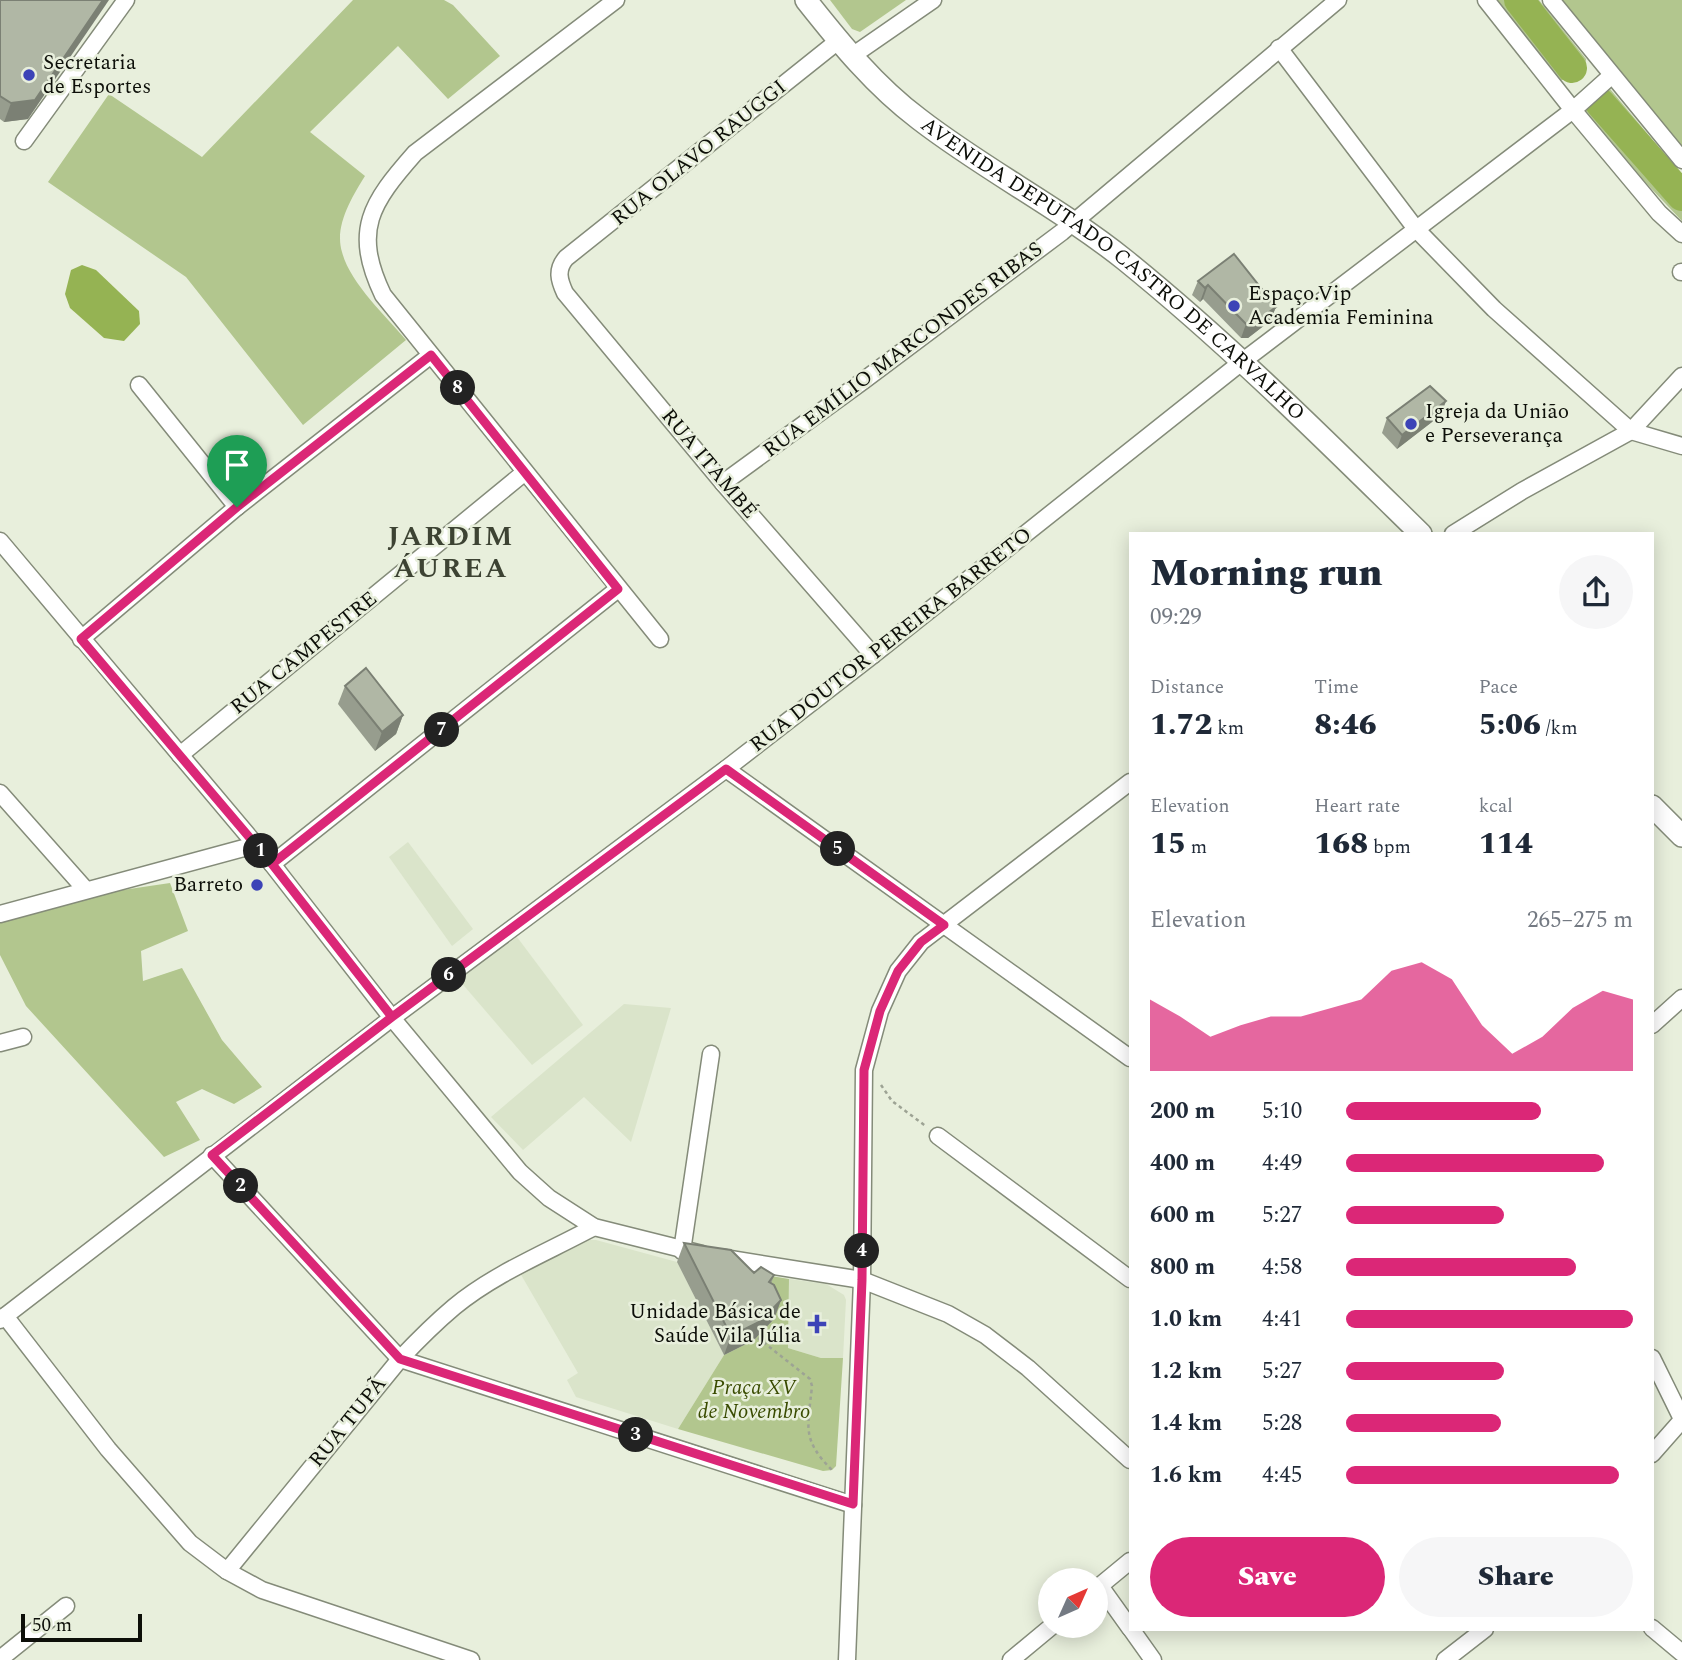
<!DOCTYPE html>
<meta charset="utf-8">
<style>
body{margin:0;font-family:Spectral,serif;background:#f6f6f7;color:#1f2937;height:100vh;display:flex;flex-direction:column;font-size:26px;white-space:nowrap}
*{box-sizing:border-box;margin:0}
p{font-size:23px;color:#747a83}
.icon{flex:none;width:38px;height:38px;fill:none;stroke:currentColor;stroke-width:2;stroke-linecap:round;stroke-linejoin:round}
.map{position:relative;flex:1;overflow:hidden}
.panel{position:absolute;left:1129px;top:532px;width:525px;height:1099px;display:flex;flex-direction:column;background:#fff;border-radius:0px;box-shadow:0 4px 18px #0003}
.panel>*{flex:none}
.needle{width:46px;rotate:45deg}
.buttons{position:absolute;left:1038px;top:1568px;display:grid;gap:14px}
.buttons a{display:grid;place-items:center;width:70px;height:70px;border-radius:50%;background:#fff;box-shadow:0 4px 18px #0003;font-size:35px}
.scale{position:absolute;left:21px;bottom:18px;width:121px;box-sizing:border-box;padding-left:7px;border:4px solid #0d0f09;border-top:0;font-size:19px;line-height:24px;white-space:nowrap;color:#0d0f09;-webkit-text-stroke:5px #e8efdc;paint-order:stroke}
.pin{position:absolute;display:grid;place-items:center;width:60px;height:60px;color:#fff;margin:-72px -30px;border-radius:50% 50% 50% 0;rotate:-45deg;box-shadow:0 0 7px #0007}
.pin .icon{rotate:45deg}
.km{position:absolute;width:35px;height:35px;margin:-18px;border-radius:50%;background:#222;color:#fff;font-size:19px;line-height:35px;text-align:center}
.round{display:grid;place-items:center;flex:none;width:74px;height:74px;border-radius:37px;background:#f6f6f7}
.summary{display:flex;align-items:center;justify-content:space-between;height:119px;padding:0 21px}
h1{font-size:38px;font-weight:800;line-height:52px}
.stats{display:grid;grid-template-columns:repeat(3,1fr);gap:10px;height:119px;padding:7px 21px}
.stats div{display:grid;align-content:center}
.stats b{font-size:30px;font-weight:800}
.stats small{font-size:19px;font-weight:400}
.stats p{font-size:19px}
.chart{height:196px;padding:14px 21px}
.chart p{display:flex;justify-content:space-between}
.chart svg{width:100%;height:126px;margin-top:7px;fill:#db2777;opacity:.7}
.cta{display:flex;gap:14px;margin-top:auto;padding:14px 21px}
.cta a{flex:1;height:80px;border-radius:42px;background:#db2777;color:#fff;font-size:28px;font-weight:800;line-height:80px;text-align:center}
.cta a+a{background:#f6f6f7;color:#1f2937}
ul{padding:0 21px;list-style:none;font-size:23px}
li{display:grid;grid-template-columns:112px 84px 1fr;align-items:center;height:52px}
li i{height:18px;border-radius:9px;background:#db2777}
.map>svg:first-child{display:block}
.built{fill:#dae4ca}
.green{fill:#b2c68e}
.water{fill:#95b353}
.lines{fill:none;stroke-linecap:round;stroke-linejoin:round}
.river{stroke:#95b353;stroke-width:30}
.minor-casing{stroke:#848b79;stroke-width:19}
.major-casing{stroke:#848b79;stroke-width:24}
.path{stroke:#9da394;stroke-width:2.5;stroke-dasharray:3.5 3.5;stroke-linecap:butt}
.minor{stroke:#fff;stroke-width:16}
.major{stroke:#fff;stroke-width:21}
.wall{fill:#979d8e}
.shaded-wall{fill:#7b8074}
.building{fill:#b0b7a5;stroke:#7b8074;stroke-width:2}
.route-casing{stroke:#fff;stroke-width:14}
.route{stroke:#db2777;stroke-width:9}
.poi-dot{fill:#3c43b7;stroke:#e8efdc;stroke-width:2.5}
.labels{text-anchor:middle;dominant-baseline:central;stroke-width:5;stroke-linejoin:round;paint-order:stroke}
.poi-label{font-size:21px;fill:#0d0f09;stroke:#e8efdc;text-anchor:start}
.street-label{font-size:21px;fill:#0d0f09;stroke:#e8efdc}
.park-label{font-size:21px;font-style:italic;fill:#394b00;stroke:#e8efdc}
.district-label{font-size:28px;font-weight:bold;letter-spacing:2px;fill:#3d4333;stroke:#e8efdc}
</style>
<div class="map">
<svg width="1682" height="1660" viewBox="0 0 1682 1660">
<rect width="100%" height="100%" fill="#e8efdc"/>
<g class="built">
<path d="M 408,842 L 473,929 L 452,946 L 389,857 Z"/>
<path d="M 517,937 L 583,1025 L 532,1065 L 459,980 Z"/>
<path d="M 624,1004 L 671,1008 L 631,1142 L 584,1097 L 523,1150 L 491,1117 Z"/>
<path d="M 589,1240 L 596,1240 L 677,1262 L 724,1355 L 678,1429 L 576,1397 L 567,1380 L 578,1373 L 520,1273 Z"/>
<path d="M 789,1279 L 826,1284 L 844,1295 L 846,1300 L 843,1358 L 821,1358 L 788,1348 Z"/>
</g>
<g class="green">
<path d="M 353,0 L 444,0 L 453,5 L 500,56 L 448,99 L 398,46 L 310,132 L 365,176 C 352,197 334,226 342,252 C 350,283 385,315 406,340 L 303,425 L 186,277 L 48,182 L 109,94 L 202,157 Z"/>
<path d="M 830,0 L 906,0 L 860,32 L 852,29 Z"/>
<path d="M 1497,0 L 1539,0 L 1586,59 C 1585,76 1576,80 1561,80 Z"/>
<path d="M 1562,0 L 1682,0 L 1682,149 L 1679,147 Z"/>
<path d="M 1610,89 L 1682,175 L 1682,221 L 1626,162 L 1585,111 C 1589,98 1598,92 1610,89 Z"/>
<path d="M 170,883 L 188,931 L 141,951 L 143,981 L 182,968 L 222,1040 L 262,1087 L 234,1104 L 202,1089 L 176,1102 L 200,1140 L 164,1157 L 26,1006 L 0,955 L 0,920 L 82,896 Z"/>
<path d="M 736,1270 L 789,1279 L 788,1348 L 821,1358 L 843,1358 L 836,1466 L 832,1470 L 823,1471 L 678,1429 L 724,1355 L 754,1340 L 774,1319 Z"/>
</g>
<path class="water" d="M 82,265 L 96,270 L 139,311 L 140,324 L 124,341 L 104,338 L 70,308 L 65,294 L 71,270 Z"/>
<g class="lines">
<g class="river">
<path d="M 1519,0 L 1572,68"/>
<path d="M 1600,103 L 1682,196"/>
</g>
<g class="minor-casing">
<g id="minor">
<path d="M 616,0 L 415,153 C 371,203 352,230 383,295 L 660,639"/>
<path d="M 1486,0 L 1573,110 L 1659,213 L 1682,234"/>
<path d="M 1551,0 L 1682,160"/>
<path d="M 838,41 L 566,258 C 556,270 559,280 565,293 L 723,483 L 873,655"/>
<path d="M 1279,48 L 1416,229 L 1494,309 L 1631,431 L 1682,446"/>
<path d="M 852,56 L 933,0"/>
<path d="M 24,141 L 126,0"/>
<path d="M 1681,272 L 1682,272"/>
<path d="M 139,385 L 237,507"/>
<path d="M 723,483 L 863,381 L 1062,232 L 1338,0"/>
<path d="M 1453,534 L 1522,491 L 1631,431 L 1682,376"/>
<path d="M 0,541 L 272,864 L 392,1018 L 520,1172 L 549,1198 L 594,1227 L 702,1254"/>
<path d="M 81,639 L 237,507 L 431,355"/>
<path d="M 180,755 L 525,472"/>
<path d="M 726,769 L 1130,1058"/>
<path d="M 0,793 L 86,890"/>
<path d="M 272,864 L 618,589"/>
<path d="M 0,914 L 255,845"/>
<path d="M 1652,1025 L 1682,998"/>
<path d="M 0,1043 L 23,1037"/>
<path d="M 938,1136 L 1130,1279"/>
<path d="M 212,1155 L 400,1359 L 853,1505"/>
<path d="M 682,1251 L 711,1054"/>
<path d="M 724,1258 L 862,1280 L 948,1314 L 985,1335 L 1028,1368 L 1130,1460"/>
<path d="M 5,1316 L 108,1449 L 190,1543 L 227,1571 L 262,1590 L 471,1660"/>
<path d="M 0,1320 L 392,1018 L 726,769 L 873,655 L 1243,361 L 1573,110 L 1611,76"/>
<path d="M 1652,1358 L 1682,1419"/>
<path d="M 1652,1454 L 1682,1420"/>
<path d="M 227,1571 L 400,1359 C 417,1341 435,1323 454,1307 C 495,1273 548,1252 594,1227"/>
<path d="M 1100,1586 L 1130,1628"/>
<path d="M 1096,1589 L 1130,1561"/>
<path d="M 1652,1628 L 1682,1653"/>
<path d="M 1131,1629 L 1153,1660"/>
<path d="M 0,1659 L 66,1606"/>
<path d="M 847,1660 L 862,1280 L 864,1070 L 880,1011 L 898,971 L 921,942 L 1130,782"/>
<path d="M 1011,1660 L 1052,1626"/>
<path d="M 1445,1660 L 1485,1629"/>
</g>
</g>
<g class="major-casing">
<g id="major">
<path id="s1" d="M 806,0 C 840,43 875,86 919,119 C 985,170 1060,208 1125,260 C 1230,345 1325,440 1421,534"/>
<path d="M 1652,806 L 1682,836"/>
</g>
</g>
<g class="path">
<path d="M 881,1085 L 892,1101 L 927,1127"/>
<path d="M 758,1338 L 810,1379 L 812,1386 C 808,1427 801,1439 832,1470"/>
</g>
<use href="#minor" class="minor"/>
<use href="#major" class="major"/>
</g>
<g class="wall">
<path d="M 0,0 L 28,119 L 4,122 L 0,119 Z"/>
<path d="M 1198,281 L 1276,307 L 1270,321 L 1248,338 L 1241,338 L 1203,299 L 1200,302 L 1192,295 Z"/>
<path d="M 1441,415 L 1397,449 L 1382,433 L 1387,418 Z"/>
<path d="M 345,686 L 403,715 L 396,734 L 375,751 L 338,704 Z"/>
<path d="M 684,1243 L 754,1273 L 774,1275 L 771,1284 L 781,1300 L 774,1319 L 754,1340 L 724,1355 L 677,1262 Z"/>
</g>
<g class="shaded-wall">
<path d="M 103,0 L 109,0 L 28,119 L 4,122 L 11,103 Z"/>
<path d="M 1208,285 L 1203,299 L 1200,302 L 1205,288 Z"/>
<path d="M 1276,307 L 1270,321 L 1248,338 L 1241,338 L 1246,324 Z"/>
<path d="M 1446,401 L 1441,415 L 1397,449 L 1402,435 Z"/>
<path d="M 403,715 L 396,734 L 375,751 L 382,732 Z"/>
<path d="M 781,1300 L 774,1319 L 754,1340 L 724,1355 L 731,1336 Z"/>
</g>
<g class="building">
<path d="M 0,0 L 103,0 L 35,100 L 11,103 L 0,96 Z"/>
<path d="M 1234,254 L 1276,307 L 1253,324 L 1246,324 L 1208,285 L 1205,288 L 1198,281 Z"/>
<path d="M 1430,386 L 1446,401 L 1402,435 L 1387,418 Z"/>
<path d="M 366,668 L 403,715 L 382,732 L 345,686 Z"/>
<path d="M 684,1243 L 731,1250 L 754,1273 L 761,1267 L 774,1275 L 769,1282 L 774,1285 L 781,1300 L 761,1321 L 731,1336 Z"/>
</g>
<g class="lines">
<g class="route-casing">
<path id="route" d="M 237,507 L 81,639 L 272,864 L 392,1017 L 212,1155 L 400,1359 L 853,1504 L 862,1280 L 864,1070 L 880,1011 L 898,971 L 921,942 L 944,925 L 726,769 L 392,1017 L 272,864 L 618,589 L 431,355 L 237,507"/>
</g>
<use href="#route" class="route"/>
</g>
<g class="poi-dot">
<circle cx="29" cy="75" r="7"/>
<circle cx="1234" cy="306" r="7"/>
<circle cx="1411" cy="424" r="7"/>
<circle cx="257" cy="885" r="7"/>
<path d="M813.5 1313.5h7v7h7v7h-7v7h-7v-7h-7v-7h7z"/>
</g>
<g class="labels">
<g class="poi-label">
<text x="43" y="63">Secretaria<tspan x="43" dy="24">de Esportes</tspan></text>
<text x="1248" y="294">Espaço.Vip<tspan x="1248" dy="24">Academia Feminina</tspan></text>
<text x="1425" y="412">Igreja da União<tspan x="1425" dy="24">e Perseverança</tspan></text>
<text x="243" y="885" text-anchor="end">Barreto</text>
<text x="801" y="1312" text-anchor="end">Unidade Básica de<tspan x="801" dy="24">Saúde Vila Júlia</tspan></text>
</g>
<g class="street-label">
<text transform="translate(699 153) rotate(-39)">RUA OLAVO RAUGGI</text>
<text stroke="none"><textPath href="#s1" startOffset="410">AVENIDA DEPUTADO CASTRO DE CARVALHO</textPath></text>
<text transform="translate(903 350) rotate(-37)">RUA EMÍLIO MARCONDES RIBAS</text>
<text transform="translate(709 464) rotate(50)">RUA ITAMBÉ</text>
<text transform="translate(891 640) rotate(-38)">RUA DOUTOR PEREIRA BARRETO</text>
<text transform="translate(304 653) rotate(-39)">RUA CAMPESTRE</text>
<text transform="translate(348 1422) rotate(-51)">RUA TUPÃ</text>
</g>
<g class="park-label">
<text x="754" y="1388">Praça XV<tspan x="754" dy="24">de Novembro</tspan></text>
</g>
<g class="district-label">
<text x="451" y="536">JARDIM<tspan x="451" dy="32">ÁUREA</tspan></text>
</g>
</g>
</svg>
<div class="buttons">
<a><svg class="needle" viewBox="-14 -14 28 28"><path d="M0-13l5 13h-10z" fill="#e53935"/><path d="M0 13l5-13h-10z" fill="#747a83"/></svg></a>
</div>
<div class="scale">50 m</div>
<div class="pin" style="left:237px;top:507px;background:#1e9e55"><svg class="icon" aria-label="arrive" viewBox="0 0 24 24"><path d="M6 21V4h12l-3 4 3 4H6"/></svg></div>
<b class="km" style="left:261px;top:851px">1</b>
<b class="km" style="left:241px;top:1186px">2</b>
<b class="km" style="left:636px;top:1435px">3</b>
<b class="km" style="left:862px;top:1251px">4</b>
<b class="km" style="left:838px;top:849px">5</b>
<b class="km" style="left:449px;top:975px">6</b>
<b class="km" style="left:442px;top:730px">7</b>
<b class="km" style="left:458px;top:388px">8</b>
<section class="panel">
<div class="summary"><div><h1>Morning run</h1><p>09:29</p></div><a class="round"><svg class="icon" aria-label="share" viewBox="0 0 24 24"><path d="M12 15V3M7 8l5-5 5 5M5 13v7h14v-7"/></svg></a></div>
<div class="stats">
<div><p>Distance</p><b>1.72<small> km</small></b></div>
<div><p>Time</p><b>8:46</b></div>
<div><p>Pace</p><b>5:06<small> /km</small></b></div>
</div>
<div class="stats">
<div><p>Elevation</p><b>15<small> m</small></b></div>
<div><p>Heart rate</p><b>168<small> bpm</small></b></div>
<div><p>kcal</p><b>114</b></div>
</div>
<div class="chart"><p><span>Elevation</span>265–275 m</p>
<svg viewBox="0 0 160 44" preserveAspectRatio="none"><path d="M0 44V19L10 25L20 32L30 28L40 25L50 25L60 22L70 19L80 9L90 6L100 12L110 28L120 38L130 32L140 22L150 16L160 19V44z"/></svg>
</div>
<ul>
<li><b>200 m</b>5:10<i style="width:68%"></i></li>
<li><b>400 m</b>4:49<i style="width:90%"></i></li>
<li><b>600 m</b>5:27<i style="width:55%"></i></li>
<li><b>800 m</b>4:58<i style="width:80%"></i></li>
<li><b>1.0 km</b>4:41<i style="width:100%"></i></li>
<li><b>1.2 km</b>5:27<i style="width:55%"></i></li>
<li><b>1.4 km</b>5:28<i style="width:54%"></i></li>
<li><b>1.6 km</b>4:45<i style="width:95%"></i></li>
</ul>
<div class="cta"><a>Save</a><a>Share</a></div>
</section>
</div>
